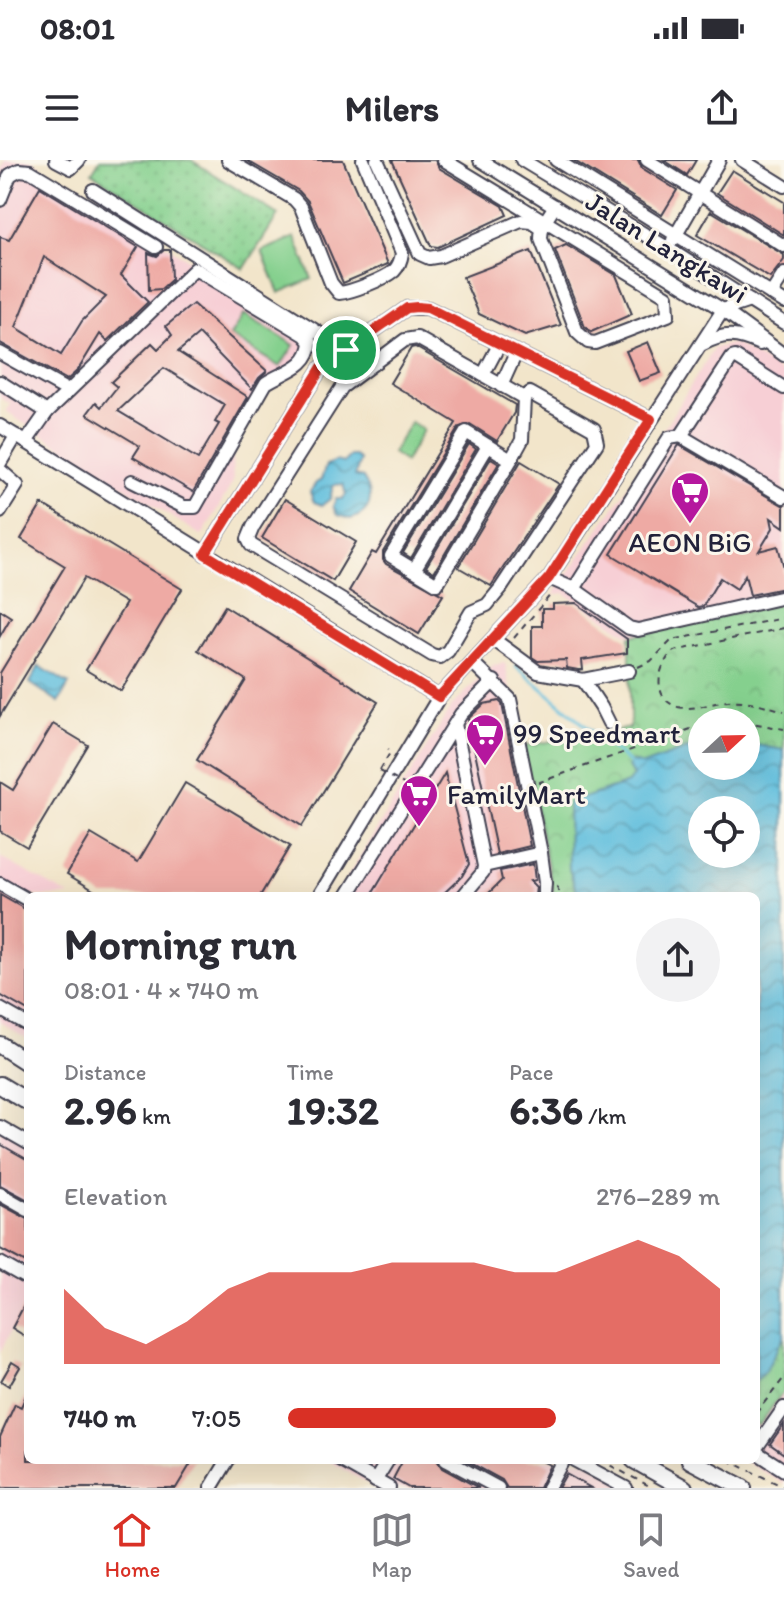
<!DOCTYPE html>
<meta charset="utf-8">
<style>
body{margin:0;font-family:Itim,sans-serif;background:#f2f2f3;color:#2b2b33;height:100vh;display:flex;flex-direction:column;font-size:30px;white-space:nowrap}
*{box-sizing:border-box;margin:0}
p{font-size:26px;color:#7c7c81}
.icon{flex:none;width:44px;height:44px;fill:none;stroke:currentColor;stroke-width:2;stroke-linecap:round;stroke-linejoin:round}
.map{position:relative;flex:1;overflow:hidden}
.sheet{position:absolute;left:24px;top:732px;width:736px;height:572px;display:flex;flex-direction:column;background:#fff;border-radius:12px;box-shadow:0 8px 32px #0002}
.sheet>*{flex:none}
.needle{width:52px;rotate:68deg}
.controls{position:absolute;left:688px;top:548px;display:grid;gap:16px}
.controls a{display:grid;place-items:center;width:72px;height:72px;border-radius:50%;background:#fff;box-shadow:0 8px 32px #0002;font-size:40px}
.pin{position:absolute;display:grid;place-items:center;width:68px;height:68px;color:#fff;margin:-34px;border:4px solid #fff;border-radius:50%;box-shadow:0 2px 8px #0007}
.round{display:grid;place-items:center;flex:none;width:84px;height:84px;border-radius:42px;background:#f2f2f3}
.head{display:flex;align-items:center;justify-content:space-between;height:136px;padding:0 40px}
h1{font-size:44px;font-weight:700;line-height:60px}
.metrics{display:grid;grid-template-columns:repeat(3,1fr);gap:12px;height:136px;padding:8px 40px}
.metrics div{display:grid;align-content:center}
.metrics b{font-size:40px;font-weight:700}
.metrics small{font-size:22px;font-weight:400}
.metrics p{font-size:22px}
.chart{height:224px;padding:16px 40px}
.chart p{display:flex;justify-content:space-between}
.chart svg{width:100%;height:144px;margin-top:8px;fill:#d93025;opacity:.7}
ul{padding:0 40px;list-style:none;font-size:26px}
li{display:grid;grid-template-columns:128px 96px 1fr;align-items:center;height:60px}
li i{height:20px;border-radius:10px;background:#d93025}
.status{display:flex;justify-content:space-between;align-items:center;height:56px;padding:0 40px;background:#fff;direction:ltr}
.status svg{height:22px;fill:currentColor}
header{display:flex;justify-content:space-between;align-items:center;height:104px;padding:0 40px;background:#fff;font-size:36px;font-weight:700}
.dock{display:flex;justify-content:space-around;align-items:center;height:112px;border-top:2px solid #e1e1e2;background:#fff;font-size:22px;color:#7c7c81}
.dock a{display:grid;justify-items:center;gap:4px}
.dock .current{color:#d93025}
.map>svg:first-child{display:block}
.built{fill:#f7cfd5}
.grass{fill:url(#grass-dots);stroke:#547964;stroke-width:2}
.park{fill:url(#park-crowns);stroke:#547964;stroke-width:2;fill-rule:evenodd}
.garden{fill:#85d08e;stroke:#547964;stroke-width:2}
.water{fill:url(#water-waves);stroke:#40708c;stroke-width:2;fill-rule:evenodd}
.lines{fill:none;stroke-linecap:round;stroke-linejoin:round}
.stream{stroke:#5fbedd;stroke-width:3}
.building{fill:#eeaaa4;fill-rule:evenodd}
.minor-casing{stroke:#413f50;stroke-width:16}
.major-casing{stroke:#413f50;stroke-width:20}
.path{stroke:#413f50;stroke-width:2;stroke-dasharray:6 6;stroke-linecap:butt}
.minor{stroke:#fff;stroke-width:12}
.major{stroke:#fff;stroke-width:16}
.path-bridge{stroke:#413f50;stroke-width:2;stroke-dasharray:6 6;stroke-linecap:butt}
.route-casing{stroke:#fff;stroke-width:16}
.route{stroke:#d93025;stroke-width:10}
.labels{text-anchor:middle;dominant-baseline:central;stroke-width:6;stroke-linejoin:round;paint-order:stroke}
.street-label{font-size:28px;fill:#22223b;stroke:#fbf7ec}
.poi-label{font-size:28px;fill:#22223b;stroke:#fbf7ec;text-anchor:start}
</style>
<div class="status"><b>08:01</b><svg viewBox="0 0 49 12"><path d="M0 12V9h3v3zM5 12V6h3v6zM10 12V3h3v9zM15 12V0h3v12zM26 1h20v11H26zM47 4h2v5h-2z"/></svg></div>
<header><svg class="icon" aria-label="menu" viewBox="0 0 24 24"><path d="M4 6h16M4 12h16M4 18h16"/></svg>Milers<svg class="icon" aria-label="share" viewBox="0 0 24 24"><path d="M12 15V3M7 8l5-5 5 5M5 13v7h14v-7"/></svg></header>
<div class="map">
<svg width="784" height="1328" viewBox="0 0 784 1328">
<defs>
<pattern id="grass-dots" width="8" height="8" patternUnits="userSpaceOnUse" patternTransform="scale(2)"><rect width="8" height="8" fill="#85d08e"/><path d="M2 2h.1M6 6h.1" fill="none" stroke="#73b27b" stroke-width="1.8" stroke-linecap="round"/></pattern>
<pattern id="park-crowns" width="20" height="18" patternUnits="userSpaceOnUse" patternTransform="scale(2)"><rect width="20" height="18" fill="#85d08e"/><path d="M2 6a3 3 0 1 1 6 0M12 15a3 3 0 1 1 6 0" fill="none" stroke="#73b27b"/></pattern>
<pattern id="water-waves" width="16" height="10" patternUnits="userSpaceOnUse" patternTransform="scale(2)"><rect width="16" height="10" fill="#5fbedd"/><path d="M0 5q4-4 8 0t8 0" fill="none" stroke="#4e9ab4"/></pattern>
</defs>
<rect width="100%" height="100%" fill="#fbf7ec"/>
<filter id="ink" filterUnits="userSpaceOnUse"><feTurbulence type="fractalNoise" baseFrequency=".0125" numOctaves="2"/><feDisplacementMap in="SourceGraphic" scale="16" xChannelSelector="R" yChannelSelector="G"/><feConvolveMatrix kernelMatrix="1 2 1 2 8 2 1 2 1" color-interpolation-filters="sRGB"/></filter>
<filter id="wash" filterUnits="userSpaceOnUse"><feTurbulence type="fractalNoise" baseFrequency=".006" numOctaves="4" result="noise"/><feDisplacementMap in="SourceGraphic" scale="32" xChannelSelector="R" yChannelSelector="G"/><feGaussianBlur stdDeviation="1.8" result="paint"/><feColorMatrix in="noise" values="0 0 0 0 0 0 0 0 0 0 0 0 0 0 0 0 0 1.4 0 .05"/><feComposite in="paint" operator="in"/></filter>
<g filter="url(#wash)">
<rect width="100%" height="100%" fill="#f2e5ca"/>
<g class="built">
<path d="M 5,0 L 31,0 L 75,30 L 327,184 L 323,191 L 311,195 L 298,213 L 270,224 L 232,287 L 233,322 L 202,376 L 6,252 L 10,244 L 0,238 L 0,14 Z"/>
<path d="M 734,183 L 784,214 L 784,443 L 630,476 L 564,433 L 553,435 L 622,336 L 714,188 Z"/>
<path d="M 505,503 L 554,736 L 336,736 L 451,547 L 493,505 Z"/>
<path d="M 0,697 L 70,736 L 28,736 L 28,879 L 0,862 Z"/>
<path d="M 0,956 L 28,973 L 28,1136 L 0,1193 Z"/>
<path d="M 784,1226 L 784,1324 L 743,1300 L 756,1300 L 756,1265 Z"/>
<path d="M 327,1300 L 585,1300 L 637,1328 L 376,1328 Z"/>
</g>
<path class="grass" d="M 100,0 L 191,0 L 278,55 L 244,109 L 92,13 Z"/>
<path class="park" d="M 784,443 L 784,1230 L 759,1266 L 756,1264 L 756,736 L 554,736 L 523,586 L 630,568 L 630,476 ZM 702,562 L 746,562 L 746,606 L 702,606 ZM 702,650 L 746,650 L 746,694 L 702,694 Z"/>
<g class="garden">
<path d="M 295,77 L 312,119 L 279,133 L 262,91 Z"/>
<path d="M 244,154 L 294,185 L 280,207 L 230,176 Z"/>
<path d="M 411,262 L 423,270 L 405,302 L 392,293 Z"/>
</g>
<g class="water">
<path d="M 350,296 L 355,296 L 360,300 L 355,316 L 363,318 C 375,336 372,353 350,359 L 337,355 L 333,346 L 336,339 L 342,339 L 346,335 L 343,324 L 333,325 L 330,339 L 322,345 L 314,342 L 310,332 L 316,323 L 321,320 L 326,305 L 336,301 L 343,303 Z"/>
<path d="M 39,506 L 69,524 L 59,542 L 30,523 Z"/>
<path d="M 746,583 L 784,590 L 784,1176 L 766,1210 L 756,1221 L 756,736 L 578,736 L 569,709 L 568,643 L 628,623 L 633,616 L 628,607 L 632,602 L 643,605 L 701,584 L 702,606 L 746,606 ZM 702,650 L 746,650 L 746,694 L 702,694 Z"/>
</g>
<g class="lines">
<path class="stream" d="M 516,506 L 630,604"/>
</g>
<g id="blocks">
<g class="building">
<path d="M 246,0 L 343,0 L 388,104 L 343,123 L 308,41 L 299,31 Z"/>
<path d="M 392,0 L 435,0 L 439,8 L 503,46 L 507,55 L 438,87 L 431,86 Z"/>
<path d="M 573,0 L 638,0 L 642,8 L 677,30 L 662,55 Z"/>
<path d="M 664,0 L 696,0 L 687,15 Z"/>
<path d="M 732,10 L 784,42 L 784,75 L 717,33 Z"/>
<path d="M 40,27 L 138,87 L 121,115 L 148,142 L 107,181 L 100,174 L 78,210 L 67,220 L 0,183 L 0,77 L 9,80 ZM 44,97 L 106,137 L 82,161 L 61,195 L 16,167 Z"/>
<path d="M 711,51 L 784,95 L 784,100 L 770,118 L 697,75 Z"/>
<path d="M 566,85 L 616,115 L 632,154 L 591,172 L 585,167 L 555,90 Z"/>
<path d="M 164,90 L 170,90 L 171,120 L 161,129 L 149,130 L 148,93 L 157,96 Z"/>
<path d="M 531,91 L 561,165 L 525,176 L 479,154 L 463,117 Z"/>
<path d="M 193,144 L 267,211 L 259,218 L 252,229 L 199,174 L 178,192 L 248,237 L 193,332 L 133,297 L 140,286 L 87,254 L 96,242 L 101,247 L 117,227 L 111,222 L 152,183 L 158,189 L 172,175 L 166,166 ZM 164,208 L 225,245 L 215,262 L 219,264 L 198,299 L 118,251 Z"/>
<path d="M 648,182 L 661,213 L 639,221 L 626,191 Z"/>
<path d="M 415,187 L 515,245 L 514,253 L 497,281 L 470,264 L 459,267 L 383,392 L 383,400 L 386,404 L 443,435 L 419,474 L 349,431 L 372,392 L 376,394 L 456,263 L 390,223 L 411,188 Z"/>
<path d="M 469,284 L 476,289 L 411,398 L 403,393 Z"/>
<path d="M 679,285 L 784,346 L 784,367 L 771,358 L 773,368 L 759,391 L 778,386 L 784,408 L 784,428 L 750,435 L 745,415 L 737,429 L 720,418 L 703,446 L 698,447 L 611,394 Z"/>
<path d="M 491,298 L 499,303 L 434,412 L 426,407 Z"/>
<path d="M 521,301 L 559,324 L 491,426 L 458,407 Z"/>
<path d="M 285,339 L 356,382 L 333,421 L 262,378 Z"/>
<path d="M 42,344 L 182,429 L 121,531 L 86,510 L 126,443 L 84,418 L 0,556 L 0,513 L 65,406 L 21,379 Z"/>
<path d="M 576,443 L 627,479 L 627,493 L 582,500 L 583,510 L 578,510 L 567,508 L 566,500 L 538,501 L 532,497 L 532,466 L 542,466 L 542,449 L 553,449 L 553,444 Z"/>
<path d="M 225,446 L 378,542 L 302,666 L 197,600 L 246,520 L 198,490 Z"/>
<path d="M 0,450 L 11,457 L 0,476 Z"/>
<path d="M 499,541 L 502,544 L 530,686 L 497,694 L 468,559 L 484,544 Z"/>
<path d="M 53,564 L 88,585 L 27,687 L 0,671 L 0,622 L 13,630 Z"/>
<path d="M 445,613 L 469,704 L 462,716 L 441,736 L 371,736 Z"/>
<path d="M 185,623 L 290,686 L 260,736 L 103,736 L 67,714 L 91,674 L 138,702 Z"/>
<path d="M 533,704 L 535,720 L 530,721 L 536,727 L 535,736 L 486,736 L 502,720 L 500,711 Z"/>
<path d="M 0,735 L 28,751 L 28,851 L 0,835 Z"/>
<path d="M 0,984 L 28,1000 L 28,1040 L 0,1025 Z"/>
<path d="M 0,1044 L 28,1059 L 28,1104 L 0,1089 Z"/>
<path d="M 28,1138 L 28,1178 L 12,1168 Z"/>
<path d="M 12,1202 L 20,1207 L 9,1226 L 1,1221 Z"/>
<path d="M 28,1231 L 28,1300 L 193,1300 L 176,1328 L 0,1328 L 0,1277 L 15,1244 L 21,1247 Z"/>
<path d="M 784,1264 L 784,1294 L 770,1284 Z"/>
<path d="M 403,1300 L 437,1300 L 442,1308 L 479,1328 L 409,1328 L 393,1319 Z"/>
<path d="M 465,1300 L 540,1300 L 550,1305 L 539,1328 L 507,1328 L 502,1320 Z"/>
<path d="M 566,1314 L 591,1328 L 558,1328 Z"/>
</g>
</g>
</g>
<g filter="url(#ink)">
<use href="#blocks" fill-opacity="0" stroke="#413f50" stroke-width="2"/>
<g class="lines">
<g class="minor-casing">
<g id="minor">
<path d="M 56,0 L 71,8 L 79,0"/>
<path d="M 228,0 L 294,39 L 301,47 L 331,123 L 339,133 C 352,132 384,119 394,111 C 399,106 401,100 402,93 L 363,0"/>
<path d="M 377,0 L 420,94 L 429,98 L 441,96 L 521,61 L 532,62 L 541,68"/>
<path d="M 444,0 L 667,136 L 668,155 L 595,183 L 588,182 L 577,172 L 541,79 C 541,65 548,57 555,46"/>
<path d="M 480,0 L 723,150 L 784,195"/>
<path d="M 522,0 L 667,88 L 784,163"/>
<path d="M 556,0 L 784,142"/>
<path d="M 647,0 L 784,86"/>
<path d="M 742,0 L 784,26"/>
<path d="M 93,30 L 346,190"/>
<path d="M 0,40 L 10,15 L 19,10 L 30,11 L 156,87"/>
<path d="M 673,80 L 719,0"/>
<path d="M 771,134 L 784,114"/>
<path d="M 417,178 L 524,238 L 530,233 L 594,269 L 597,283 L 501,428 L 487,445 L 471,452 L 448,491 L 440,497 L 432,495 L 251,385 L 248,379 L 253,367 L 342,227 L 405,180 Z"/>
<path d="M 703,184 C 725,172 737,174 760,184"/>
<path d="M 0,193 L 68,231"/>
<path d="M 483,215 L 499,185"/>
<path d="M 0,222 L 47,252 L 26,282"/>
<path d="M 501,226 L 516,193"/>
<path d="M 784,228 L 735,197 L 732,198 L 681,276 L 784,337"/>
<path d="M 47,252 L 195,109 L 305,175 L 311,182 C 309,208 284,211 266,223 L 195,347 L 184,347 L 132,321"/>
<path d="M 0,266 L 439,537"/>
<path d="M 511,300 L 466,272 L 391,396 L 437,424 L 511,300 L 522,280 L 524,238"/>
<path d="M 0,303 L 16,276"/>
<path d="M 0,310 L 17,325 L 0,352"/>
<path d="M 205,394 L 322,207 L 407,148 L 428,148 L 651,259"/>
<path d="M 414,410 L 488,286"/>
<path d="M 549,418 L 574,429 L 669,278 L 681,276"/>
<path d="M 574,429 L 629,468 L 638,470 L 784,437"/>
<path d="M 493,479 L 538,512 L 583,520 L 629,511"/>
<path d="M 472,502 L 510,539 L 541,693 L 545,723 L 544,736"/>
<path d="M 583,520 L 601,547 L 609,563"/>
<path d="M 455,564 L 484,706 L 483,712 L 463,736"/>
<path d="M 484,706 L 541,693"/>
<path d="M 0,724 L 28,740"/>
<path d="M 319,736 L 439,537 L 549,418 L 723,150 L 750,141"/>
<path d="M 347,736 L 461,554 L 494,521"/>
<path d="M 0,849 L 28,865"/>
<path d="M 0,967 L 28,983"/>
<path d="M 0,1034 L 28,1050"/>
<path d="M 0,1103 L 28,1119"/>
<path d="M 756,1288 L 784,1248"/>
<path d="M 756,1292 L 784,1310"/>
<path d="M 340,1300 L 389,1328"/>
<path d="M 446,1300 L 498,1328"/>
<path d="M 574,1300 L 626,1328"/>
<path d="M 375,1321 L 388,1300"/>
<path d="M 211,1328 L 228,1300"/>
<path d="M 548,1328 L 563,1300"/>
</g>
</g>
<g class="major-casing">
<g id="major">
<path d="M 0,885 L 28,903"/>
<path d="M 0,925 L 28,942"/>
<path d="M 634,1300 L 684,1328"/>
<path d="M 690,1300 L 743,1328"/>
</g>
</g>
<g class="path">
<path d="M 784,468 L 674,491 C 657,505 651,539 678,547 C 694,551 713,542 728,541 C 748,539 766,546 784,551"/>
<path d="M 514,478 L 552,433"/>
<path d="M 638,507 L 651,501 L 672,480 L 784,458"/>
<path d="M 732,562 L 741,561 L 784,569"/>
<path d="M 380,610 L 391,591 L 388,589"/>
<path d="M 542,636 L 540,622 L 702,565"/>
<path d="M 557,726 L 560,736"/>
<path d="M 756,1253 L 784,1218"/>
<path d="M 600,1300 L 653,1328"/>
<path d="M 728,1300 L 784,1327"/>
</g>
<use href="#minor" class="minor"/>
<use href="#major" class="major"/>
<path class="path-bridge" d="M 380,611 L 431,639"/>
</g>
</g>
<g class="lines" filter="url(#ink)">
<g class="route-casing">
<path id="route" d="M 417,147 L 428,148 L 651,259 L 549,418 L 439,537 L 205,394 L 322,207 L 407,148 Z"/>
</g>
<use href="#route" class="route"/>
</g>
<defs>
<g id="supermarket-pin" transform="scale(2)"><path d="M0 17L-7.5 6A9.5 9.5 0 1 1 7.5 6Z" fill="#b5179e" stroke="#fbf7ec"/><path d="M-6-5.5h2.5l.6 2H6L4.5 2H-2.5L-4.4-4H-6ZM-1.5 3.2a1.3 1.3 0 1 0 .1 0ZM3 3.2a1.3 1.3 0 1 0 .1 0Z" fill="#fff"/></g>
</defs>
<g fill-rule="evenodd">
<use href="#supermarket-pin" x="690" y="331"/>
<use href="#supermarket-pin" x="485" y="573"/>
<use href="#supermarket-pin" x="419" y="634"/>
</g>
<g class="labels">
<g class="street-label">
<text transform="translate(667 87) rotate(32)">Jalan Langkawi</text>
</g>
<g class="poi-label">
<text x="690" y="382" text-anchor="middle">AEON BiG</text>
<text x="513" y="573">99 Speedmart</text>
<text x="447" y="634">FamilyMart</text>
</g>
</g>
</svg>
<div class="controls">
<a><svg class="needle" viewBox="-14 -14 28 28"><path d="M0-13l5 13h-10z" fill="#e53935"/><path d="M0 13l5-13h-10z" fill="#7c7c81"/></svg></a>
<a><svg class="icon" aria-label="locate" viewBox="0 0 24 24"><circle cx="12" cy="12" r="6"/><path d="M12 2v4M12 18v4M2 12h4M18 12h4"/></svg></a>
</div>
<div class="pin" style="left:346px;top:190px;background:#1e9e55"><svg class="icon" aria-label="arrive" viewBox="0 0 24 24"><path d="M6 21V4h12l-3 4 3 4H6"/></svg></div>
<section class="sheet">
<div class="head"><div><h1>Morning run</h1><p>08:01 · 4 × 740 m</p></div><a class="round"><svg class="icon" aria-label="share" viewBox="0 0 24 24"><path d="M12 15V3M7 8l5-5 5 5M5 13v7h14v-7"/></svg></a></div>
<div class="metrics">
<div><p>Distance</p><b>2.96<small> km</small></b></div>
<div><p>Time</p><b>19:32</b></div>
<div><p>Pace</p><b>6:36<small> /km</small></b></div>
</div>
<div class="chart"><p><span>Elevation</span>276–289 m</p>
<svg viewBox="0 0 160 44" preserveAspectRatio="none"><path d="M0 44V21L10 33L20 38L30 31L40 21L50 16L60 16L70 16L80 13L90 13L100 13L110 16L120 16L130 11L140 6L150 11L160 21V44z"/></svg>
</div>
<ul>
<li><b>740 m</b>7:05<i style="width:62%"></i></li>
</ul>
</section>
</div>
<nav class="dock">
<a class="current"><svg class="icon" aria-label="home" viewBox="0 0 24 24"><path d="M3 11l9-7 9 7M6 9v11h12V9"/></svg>Home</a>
<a><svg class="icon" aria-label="map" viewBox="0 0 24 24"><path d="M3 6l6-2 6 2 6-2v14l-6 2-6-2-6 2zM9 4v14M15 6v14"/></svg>Map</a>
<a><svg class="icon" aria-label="saved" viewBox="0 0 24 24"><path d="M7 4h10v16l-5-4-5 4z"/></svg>Saved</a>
</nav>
